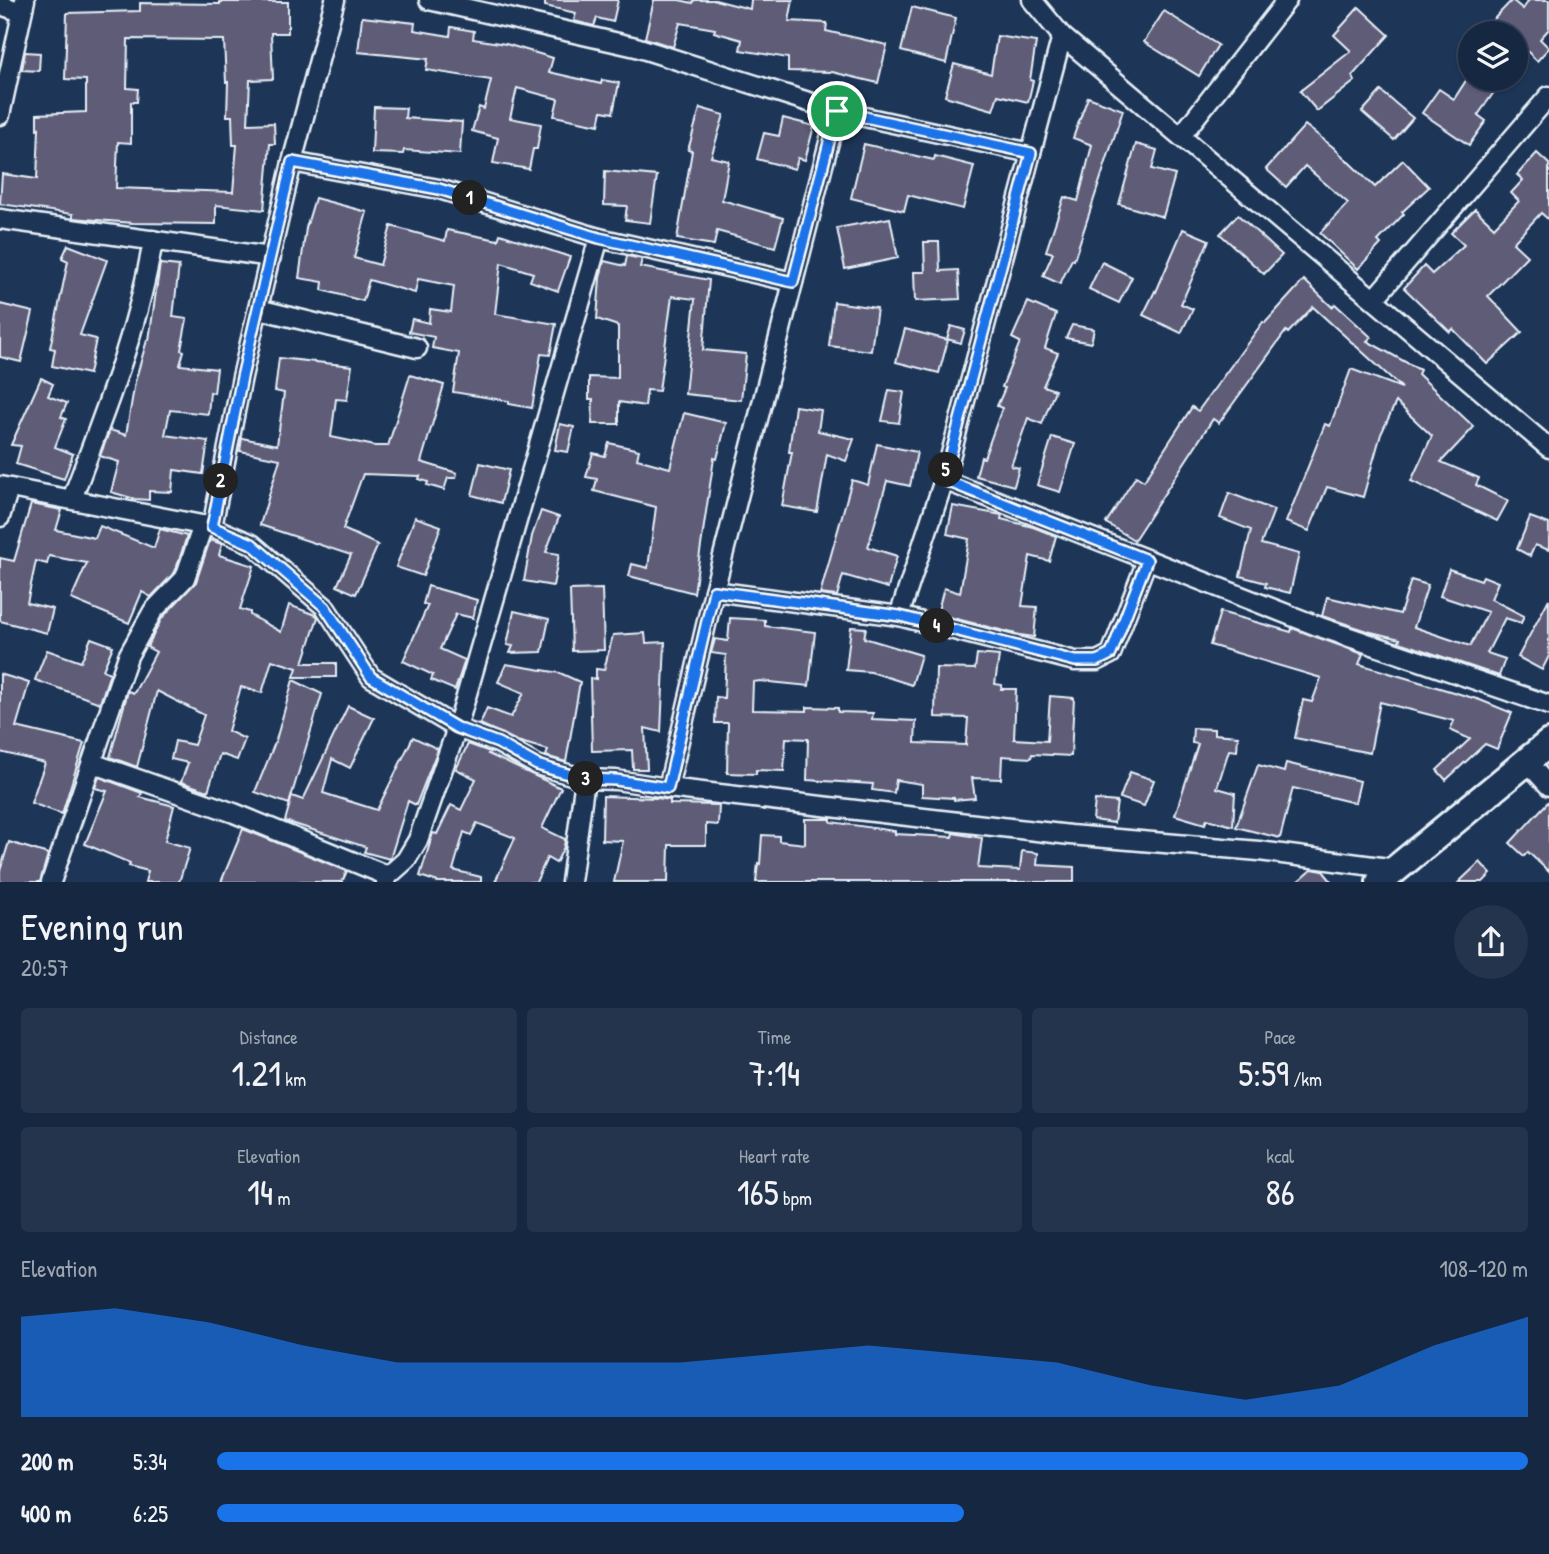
<!DOCTYPE html>
<meta charset="utf-8">
<style>
body{margin:0;font-family:"Patrick Hand",sans-serif;background:#23344c;color:#f1f3f6;height:100vh;display:flex;flex-direction:column;font-size:26px;white-space:nowrap}
*{box-sizing:border-box;margin:0}
p{font-size:23px;color:#9ea6b1}
.icon{flex:none;width:38px;height:38px;fill:none;stroke:currentColor;stroke-width:2;stroke-linecap:round;stroke-linejoin:round}
.map{position:relative;height:882px;overflow:hidden}
.side{display:flex;flex-direction:column;background:#162841;flex:1}
.side>*{flex:none}
.tools{position:absolute;left:1458px;top:21px;display:grid;gap:14px}
.tools a{display:grid;place-items:center;width:70px;height:70px;border-radius:50%;background:#162841;box-shadow:0 2px 5px #0004,0 0 0 2px #35445a;font-size:35px}
.pin{position:absolute;display:grid;place-items:center;width:60px;height:60px;color:#fff;margin:-30px;border:4px solid #fff;border-radius:50%;box-shadow:0 2px 7px #0007}
.km{position:absolute;width:35px;height:35px;margin:-18px;border-radius:50%;background:#222;color:#fff;font-size:19px;line-height:35px;text-align:center}
.round{display:grid;place-items:center;flex:none;width:74px;height:74px;border-radius:37px;background:#23344c}
.headline{display:flex;align-items:center;justify-content:space-between;height:119px;padding:0 21px}
h1{font-size:38px;font-weight:600;line-height:52px}
.figures{display:grid;grid-template-columns:repeat(3,1fr);gap:10px;height:119px;padding:7px 21px}
.figures div{display:grid;align-content:center;border-radius:7px;background:#23344c;text-align:center}
.figures b{font-size:35px;font-weight:600}
.figures small{font-size:19px;font-weight:400}
.figures p{font-size:19px}
.chart{height:196px;padding:14px 21px}
.chart p{display:flex;justify-content:space-between}
.chart svg{width:100%;height:126px;margin-top:7px;fill:#1a73e8;opacity:.7}
ul{padding:0 21px;list-style:none;font-size:23px}
li{display:grid;grid-template-columns:112px 84px 1fr;align-items:center;height:52px}
li i{height:18px;border-radius:9px;background:#1a73e8}
.map>svg:first-child{display:block}
.building{fill:#5f5b78;stroke:#e8f1f8;stroke-width:2;fill-rule:evenodd}
.lines{fill:none;stroke-linecap:round;stroke-linejoin:round}
.minor-casing{stroke:#e8f1f8;stroke-width:23}
.primary-casing{stroke:#e8f1f8;stroke-width:32}
.minor{stroke:#1d3557;stroke-width:18}
.primary{stroke:#1d3557;stroke-width:26}
.route-casing{stroke:#fff;stroke-width:14}
.route{stroke:#1a73e8;stroke-width:9}
</style>
<div class="map">
<svg width="1549" height="882" viewBox="0 0 1549 882">
<rect width="100%" height="100%" fill="#1d3557"/>
<filter id="ink" filterUnits="userSpaceOnUse"><feTurbulence type="fractalNoise" baseFrequency=".0143" numOctaves="2"/><feDisplacementMap in="SourceGraphic" scale="14" xChannelSelector="R" yChannelSelector="G"/><feConvolveMatrix kernelMatrix="1 2 1 2 8 2 1 2 1" color-interpolation-filters="sRGB"/></filter>
<g filter="url(#ink)">
<g class="building">
<path d="M 545,0 L 618,0 L 613,22 L 597,18 L 594,26 L 574,21 L 576,13 L 545,6 Z"/>
<path d="M 654,0 L 679,0 L 693,3 L 694,0 L 715,0 L 750,9 L 751,0 L 793,0 L 789,21 L 827,23 L 826,31 L 887,45 L 878,83 L 832,72 L 788,71 L 788,58 L 740,50 L 742,40 L 714,32 L 715,29 L 680,23 L 673,47 L 645,38 Z"/>
<path d="M 1512,0 L 1523,9 L 1529,0 L 1549,0 L 1549,29 L 1540,39 L 1549,48 L 1537,61 L 1516,40 L 1516,33 L 1503,33 L 1491,22 Z"/>
<path d="M 220,2 L 288,2 L 288,33 L 271,33 L 273,79 L 250,80 L 248,124 L 274,123 L 275,144 L 270,144 L 264,210 L 216,205 L 216,224 L 133,223 L 73,218 L 73,214 L 0,204 L 2,174 L 37,179 L 39,128 L 37,129 L 37,114 L 86,112 L 86,80 L 65,79 L 67,13 L 140,11 L 140,3 L 220,4 ZM 128,39 L 224,40 L 226,82 L 228,82 L 227,116 L 232,116 L 233,145 L 237,145 L 233,192 L 116,188 L 118,142 L 131,143 L 131,102 L 137,102 L 138,89 L 127,88 Z"/>
<path d="M 912,7 L 956,18 L 946,63 L 901,51 Z"/>
<path d="M 1359,7 L 1389,35 L 1352,76 L 1355,81 L 1317,111 L 1300,91 L 1351,51 L 1334,35 Z"/>
<path d="M 1164,11 L 1218,45 L 1199,76 L 1144,42 Z"/>
<path d="M 362,17 L 415,23 L 414,30 L 450,36 L 451,27 L 474,31 L 473,39 L 506,44 L 553,58 L 549,72 L 601,84 L 602,80 L 619,83 L 613,113 L 602,111 L 599,125 L 554,116 L 558,99 L 517,88 L 510,118 L 541,124 L 537,149 L 533,149 L 529,169 L 493,163 L 498,138 L 472,131 L 479,107 L 484,109 L 491,80 L 426,70 L 428,59 L 358,52 Z"/>
<path d="M 997,36 L 1036,42 L 1030,80 L 1033,81 L 1028,102 L 998,95 L 993,110 L 945,96 L 954,64 L 991,74 Z"/>
<path d="M 25,52 L 40,53 L 39,71 L 22,70 Z"/>
<path d="M 1467,79 L 1489,79 L 1499,85 L 1478,115 L 1486,121 L 1469,145 L 1422,113 L 1439,89 L 1454,99 Z"/>
<path d="M 1381,91 L 1413,118 L 1394,140 L 1362,112 Z"/>
<path d="M 1088,97 L 1123,110 L 1074,260 L 1072,259 L 1060,284 L 1043,276 L 1053,253 L 1046,251 L 1064,197 L 1078,201 L 1092,145 L 1073,138 Z"/>
<path d="M 374,107 L 406,108 L 405,118 L 462,122 L 460,154 L 404,150 L 403,154 L 372,153 Z"/>
<path d="M 700,108 L 724,115 L 711,157 L 729,161 L 722,200 L 783,218 L 775,247 L 717,231 L 714,245 L 677,239 L 692,151 L 688,150 Z"/>
<path d="M 783,118 L 814,126 L 805,160 L 798,158 L 795,169 L 757,159 L 764,133 L 779,136 Z"/>
<path d="M 1305,125 L 1333,147 L 1375,187 L 1403,160 L 1429,187 L 1402,212 L 1404,214 L 1378,241 L 1381,244 L 1358,269 L 1320,233 L 1348,203 L 1305,166 L 1286,187 L 1266,169 Z"/>
<path d="M 864,144 L 934,160 L 935,156 L 974,166 L 963,209 L 908,195 L 904,211 L 851,198 Z"/>
<path d="M 1136,144 L 1157,150 L 1152,169 L 1175,175 L 1163,217 L 1119,204 Z"/>
<path d="M 1537,153 L 1549,164 L 1549,220 L 1541,213 L 1513,243 L 1527,256 L 1488,296 L 1522,332 L 1487,364 L 1453,329 L 1450,332 L 1404,288 L 1424,266 L 1432,274 L 1464,245 L 1451,233 L 1475,209 L 1494,227 L 1519,201 L 1511,193 L 1523,180 L 1517,175 Z"/>
<path d="M 605,171 L 657,176 L 650,223 L 625,220 L 627,206 L 604,205 Z"/>
<path d="M 315,198 L 367,212 L 354,258 L 380,265 L 391,226 L 445,241 L 447,230 L 498,240 L 500,234 L 570,257 L 558,291 L 530,281 L 533,273 L 501,263 L 495,314 L 556,324 L 550,355 L 541,354 L 532,408 L 509,404 L 509,401 L 453,392 L 459,353 L 432,348 L 434,337 L 409,332 L 412,319 L 429,323 L 430,309 L 451,312 L 454,286 L 418,279 L 415,293 L 369,280 L 363,301 L 322,290 L 323,282 L 299,278 L 306,228 Z"/>
<path d="M 1238,215 L 1282,255 L 1264,274 L 1220,234 Z"/>
<path d="M 890,218 L 898,258 L 845,269 L 837,228 Z"/>
<path d="M 1183,229 L 1209,240 L 1181,304 L 1193,309 L 1181,333 L 1143,315 L 1155,291 L 1156,292 Z"/>
<path d="M 924,242 L 939,242 L 940,271 L 958,270 L 960,299 L 915,301 L 914,272 L 925,272 Z"/>
<path d="M 68,245 L 107,260 L 80,335 L 96,339 L 89,374 L 52,366 L 55,349 L 50,348 L 68,261 L 62,258 Z"/>
<path d="M 627,256 L 642,259 L 640,267 L 709,280 L 703,350 L 746,354 L 741,400 L 685,394 L 695,299 L 672,296 L 659,391 L 647,390 L 645,406 L 619,402 L 619,424 L 592,424 L 593,399 L 589,399 L 589,377 L 618,378 L 618,326 L 597,319 L 600,278 L 604,261 L 625,266 Z"/>
<path d="M 1102,262 L 1132,277 L 1119,303 L 1089,289 Z"/>
<path d="M 160,264 L 179,266 L 173,317 L 187,319 L 181,350 L 184,351 L 180,365 L 217,369 L 214,393 L 210,392 L 208,414 L 170,410 L 165,435 L 208,441 L 203,474 L 174,470 L 172,492 L 149,491 L 149,500 L 135,499 L 111,492 L 119,462 L 100,456 L 110,430 L 126,435 L 135,382 L 147,340 L 149,340 Z"/>
<path d="M 1304,280 L 1332,307 L 1335,304 L 1371,337 L 1367,341 L 1420,370 L 1418,374 L 1474,427 L 1441,462 L 1479,478 L 1476,485 L 1508,501 L 1497,521 L 1411,481 L 1432,436 L 1396,402 L 1381,434 L 1363,497 L 1327,487 L 1309,531 L 1286,522 L 1325,424 L 1330,426 L 1351,369 L 1402,388 L 1313,307 L 1288,333 L 1286,331 L 1219,423 L 1213,419 L 1134,540 L 1106,523 L 1136,476 L 1144,481 L 1192,407 L 1198,411 L 1263,322 L 1265,323 Z"/>
<path d="M 834,302 L 877,308 L 871,351 L 829,346 Z"/>
<path d="M 1028,302 L 1056,314 L 1045,348 L 1058,353 L 1043,386 L 1055,390 L 1042,424 L 1028,418 L 1011,466 L 1019,468 L 1014,486 L 976,476 L 981,457 L 984,458 L 1002,408 L 997,406 L 1005,388 L 1002,387 L 1020,342 L 1012,338 Z"/>
<path d="M 0,304 L 33,312 L 21,362 L 0,357 Z"/>
<path d="M 1072,325 L 1094,329 L 1091,343 L 1066,338 Z"/>
<path d="M 951,326 L 965,330 L 961,343 L 947,339 Z"/>
<path d="M 905,329 L 948,340 L 939,373 L 896,362 Z"/>
<path d="M 279,358 L 352,366 L 347,400 L 336,399 L 331,437 L 375,446 L 388,446 L 410,375 L 444,385 L 421,462 L 457,473 L 456,478 L 448,478 L 444,490 L 427,485 L 428,482 L 419,479 L 420,476 L 363,474 L 343,529 L 378,545 L 356,594 L 337,586 L 351,555 L 260,525 L 280,459 L 240,451 L 242,438 L 277,445 L 284,393 L 275,391 Z"/>
<path d="M 41,378 L 53,384 L 48,396 L 67,403 L 61,417 L 66,419 L 55,447 L 73,454 L 64,479 L 16,464 L 21,446 L 11,445 Z"/>
<path d="M 889,390 L 904,392 L 899,423 L 882,421 Z"/>
<path d="M 795,406 L 821,410 L 818,431 L 854,439 L 846,461 L 827,454 L 817,512 L 782,506 L 792,452 L 789,452 Z"/>
<path d="M 684,413 L 726,423 L 717,459 L 714,458 L 694,593 L 629,576 L 632,564 L 648,568 L 656,507 L 594,491 L 597,479 L 586,477 L 593,453 L 605,456 L 609,443 L 639,450 L 637,459 L 670,468 Z"/>
<path d="M 560,424 L 574,427 L 568,452 L 555,450 Z"/>
<path d="M 1052,437 L 1075,444 L 1060,492 L 1037,485 Z"/>
<path d="M 877,444 L 917,452 L 910,486 L 887,481 L 868,547 L 897,556 L 888,588 L 843,575 L 837,596 L 820,594 L 852,480 L 868,485 Z"/>
<path d="M 480,463 L 509,470 L 501,503 L 472,495 Z"/>
<path d="M 1229,493 L 1274,510 L 1261,544 L 1299,554 L 1290,593 L 1265,587 L 1266,583 L 1240,576 L 1251,530 L 1220,518 Z"/>
<path d="M 31,504 L 62,510 L 56,530 L 95,538 L 100,526 L 154,548 L 160,529 L 187,536 L 175,572 L 151,597 L 142,592 L 129,623 L 71,599 L 87,563 L 49,556 L 47,564 L 36,561 L 27,603 L 53,609 L 47,633 L 0,621 L 0,558 L 14,561 Z"/>
<path d="M 953,506 L 1002,515 L 1001,519 L 1033,527 L 1056,536 L 1049,561 L 1030,556 L 1022,606 L 1037,607 L 1034,637 L 1020,635 L 937,614 L 944,588 L 960,593 L 969,539 L 947,534 Z"/>
<path d="M 541,511 L 559,517 L 546,552 L 559,554 L 553,586 L 524,581 L 532,536 Z"/>
<path d="M 415,517 L 441,526 L 423,576 L 396,567 Z"/>
<path d="M 1530,517 L 1549,524 L 1549,550 L 1535,545 L 1530,556 L 1517,549 Z"/>
<path d="M 210,540 L 222,544 L 219,555 L 254,566 L 240,609 L 250,612 L 250,615 L 281,632 L 289,605 L 316,615 L 318,617 L 303,663 L 336,663 L 336,677 L 294,677 L 297,668 L 272,660 L 262,693 L 241,687 L 228,731 L 245,739 L 237,760 L 220,754 L 208,791 L 181,782 L 188,763 L 171,759 L 175,741 L 194,745 L 204,715 L 157,691 L 137,767 L 110,757 L 128,691 L 134,693 L 156,652 L 147,647 L 162,618 L 196,582 Z"/>
<path d="M 1449,569 L 1481,580 L 1483,576 L 1498,582 L 1491,599 L 1524,616 L 1521,623 L 1505,618 L 1487,653 L 1505,659 L 1499,676 L 1399,642 L 1400,639 L 1371,632 L 1322,616 L 1327,597 L 1400,614 L 1411,580 L 1428,585 L 1414,627 L 1470,646 L 1488,612 L 1440,596 Z"/>
<path d="M 428,586 L 477,600 L 473,618 L 456,614 L 440,649 L 465,660 L 455,690 L 431,680 L 433,675 L 403,661 L 428,605 L 423,604 Z"/>
<path d="M 602,589 L 604,650 L 572,651 L 570,590 Z"/>
<path d="M 1549,599 L 1549,656 L 1542,670 L 1518,657 Z"/>
<path d="M 514,611 L 549,619 L 542,652 L 510,653 L 513,646 L 507,645 Z"/>
<path d="M 1220,612 L 1291,632 L 1292,628 L 1363,654 L 1359,664 L 1480,700 L 1512,713 L 1497,749 L 1485,744 L 1446,780 L 1437,770 L 1470,739 L 1450,730 L 1454,721 L 1380,702 L 1370,753 L 1295,738 L 1303,700 L 1312,702 L 1321,678 L 1210,645 Z"/>
<path d="M 730,618 L 765,620 L 765,626 L 815,632 L 809,686 L 760,681 L 753,682 L 752,710 L 807,711 L 807,707 L 838,708 L 838,712 L 873,713 L 872,719 L 916,721 L 915,743 L 966,745 L 968,718 L 935,717 L 936,668 L 975,669 L 977,654 L 999,656 L 995,684 L 1002,685 L 1001,689 L 1016,689 L 1014,739 L 1047,741 L 1050,696 L 1074,698 L 1071,756 L 1032,754 L 1031,758 L 1002,756 L 1001,779 L 972,778 L 975,798 L 954,800 L 954,798 L 922,796 L 922,784 L 896,780 L 894,793 L 872,790 L 873,784 L 807,780 L 808,739 L 786,738 L 784,771 L 756,770 L 756,774 L 727,773 L 728,723 L 715,723 L 716,697 L 724,698 L 726,655 L 711,653 L 715,639 L 728,641 Z"/>
<path d="M 851,627 L 866,628 L 864,638 L 921,655 L 912,685 L 871,672 L 846,670 Z"/>
<path d="M 645,633 L 646,643 L 665,642 L 661,732 L 645,728 L 647,769 L 633,769 L 632,750 L 592,751 L 590,678 L 596,679 L 596,669 L 604,670 L 613,635 Z"/>
<path d="M 91,638 L 113,646 L 103,670 L 110,673 L 100,703 L 35,680 L 47,650 L 81,662 Z"/>
<path d="M 506,664 L 560,673 L 580,682 L 566,762 L 546,756 L 548,750 L 517,741 L 480,724 L 487,708 L 511,717 L 524,693 L 498,682 Z"/>
<path d="M 0,674 L 29,683 L 16,727 L 84,743 L 62,814 L 31,803 L 45,763 L 0,752 Z"/>
<path d="M 293,680 L 322,694 L 289,804 L 255,792 L 276,740 Z"/>
<path d="M 348,706 L 374,718 L 350,768 L 332,759 L 323,793 L 377,810 L 413,737 L 438,749 L 416,805 L 408,801 L 390,859 L 364,852 L 366,847 L 285,821 L 292,796 L 303,800 Z"/>
<path d="M 1193,728 L 1214,729 L 1214,734 L 1238,736 L 1237,751 L 1229,750 L 1217,788 L 1235,793 L 1233,826 L 1207,819 L 1205,824 L 1175,815 L 1198,744 L 1192,743 Z"/>
<path d="M 468,744 L 490,752 L 488,754 L 561,788 L 542,828 L 565,839 L 564,847 L 556,863 L 547,858 L 536,882 L 495,882 L 515,838 L 477,823 L 471,835 L 464,832 L 453,870 L 481,877 L 481,882 L 438,882 L 420,876 L 433,833 L 437,834 L 451,805 L 461,810 L 476,779 L 456,769 Z"/>
<path d="M 1286,763 L 1360,781 L 1355,803 L 1293,788 L 1280,838 L 1236,827 L 1258,765 L 1284,772 Z"/>
<path d="M 1130,772 L 1154,780 L 1144,806 L 1120,798 Z"/>
<path d="M 99,777 L 142,793 L 140,797 L 174,806 L 165,841 L 190,848 L 179,882 L 145,882 L 148,871 L 129,866 L 130,863 L 85,844 L 107,791 L 95,788 Z"/>
<path d="M 603,796 L 657,798 L 670,800 L 670,804 L 719,805 L 718,825 L 706,824 L 706,845 L 669,845 L 668,882 L 614,882 L 623,841 L 602,840 Z"/>
<path d="M 1095,800 L 1117,802 L 1114,823 L 1093,820 Z"/>
<path d="M 1549,801 L 1549,872 L 1528,852 L 1524,856 L 1510,843 Z"/>
<path d="M 805,819 L 831,819 L 831,822 L 895,831 L 895,834 L 952,837 L 953,833 L 982,838 L 978,868 L 1020,870 L 1022,851 L 1038,853 L 1037,865 L 1074,867 L 1074,882 L 756,882 L 758,863 L 760,864 L 762,835 L 779,836 L 779,841 L 805,844 Z"/>
<path d="M 243,829 L 347,871 L 342,882 L 221,882 Z"/>
<path d="M 9,842 L 48,854 L 40,882 L 0,882 L 0,871 Z"/>
<path d="M 1480,862 L 1491,874 L 1483,882 L 1459,882 Z"/>
<path d="M 1312,869 L 1323,871 L 1332,882 L 1297,882 Z"/>
</g>
<g class="lines">
<g class="minor-casing">
<g id="minor">
<path d="M 429,0 L 636,47 L 837,111 L 1031,153"/>
<path d="M 1032,0 L 1062,36 L 1549,448"/>
<path d="M 0,5 L 22,12"/>
<path d="M 0,115 L 25,0"/>
<path d="M 1181,136 L 1287,0"/>
<path d="M 292,162 L 439,189 L 599,238 L 793,282"/>
<path d="M 0,219 L 271,257"/>
<path d="M 1374,299 L 1549,96"/>
<path d="M 258,309 L 417,348"/>
<path d="M 944,480 L 1320,627 L 1549,705"/>
<path d="M 0,486 L 212,527 L 252,544 L 325,607 L 371,677 L 457,728 L 498,743 L 537,765 L 585,779 L 616,780 L 668,788 L 1070,835 L 1259,851 L 1396,869"/>
<path d="M 72,499 C 103,415 139,329 153,240"/>
<path d="M 0,517 L 9,488"/>
<path d="M 212,527 L 242,377 L 292,162 L 335,0"/>
<path d="M 714,591 L 899,616 L 1075,661 L 1097,661 L 1111,654 L 1147,560"/>
<path d="M 899,616 L 944,480 L 1062,36"/>
<path d="M 1527,762 L 1549,786"/>
<path d="M 92,763 L 234,813 L 388,876"/>
<path d="M 668,788 L 714,591 L 837,111"/>
<path d="M 51,882 L 128,656 L 153,611 L 185,578 L 203,525"/>
<path d="M 386,882 L 388,876 L 406,860 L 418,840 L 457,728 L 599,238"/>
<path d="M 571,882 L 585,779"/>
</g>
</g>
<g class="primary-casing">
<path id="primary" d="M 1380,882 L 1549,743"/>
</g>
<use href="#minor" class="minor"/>
<use href="#primary" class="primary"/>
</g>
</g>
<g class="lines" filter="url(#ink)">
<g class="route-casing">
<path id="route" d="M 837,111 L 1031,153 L 944,480 L 1147,560 L 1111,654 L 1097,661 L 1075,661 L 900,616 L 714,591 L 668,788 L 616,780 L 585,779 L 537,765 L 498,743 L 457,728 L 371,677 L 325,607 L 252,544 L 212,527 L 242,377 L 292,162 L 439,189 L 599,238 L 793,282 Z"/>
</g>
<use href="#route" class="route"/>
</g>
</svg>
<div class="tools">
<a><svg class="icon" aria-label="layers" viewBox="0 0 24 24"><path d="M12 4l9 5-9 5-9-5zM3 14l9 5 9-5"/></svg></a>
</div>
<div class="pin" style="left:837px;top:111px;background:#1e9e55"><svg class="icon" aria-label="arrive" viewBox="0 0 24 24"><path d="M6 21V4h12l-3 4 3 4H6"/></svg></div>
<b class="km" style="left:470px;top:198px">1</b>
<b class="km" style="left:221px;top:481px">2</b>
<b class="km" style="left:586px;top:779px">3</b>
<b class="km" style="left:937px;top:626px">4</b>
<b class="km" style="left:946px;top:470px">5</b>
</div>
<section class="side">
<div class="headline"><div><h1>Evening run</h1><p>20:57</p></div><a class="round"><svg class="icon" aria-label="share" viewBox="0 0 24 24"><path d="M12 15V3M7 8l5-5 5 5M5 13v7h14v-7"/></svg></a></div>
<div class="figures">
<div><p>Distance</p><b>1.21<small> km</small></b></div>
<div><p>Time</p><b>7:14</b></div>
<div><p>Pace</p><b>5:59<small> /km</small></b></div>
</div>
<div class="figures">
<div><p>Elevation</p><b>14<small> m</small></b></div>
<div><p>Heart rate</p><b>165<small> bpm</small></b></div>
<div><p>kcal</p><b>86</b></div>
</div>
<div class="chart"><p><span>Elevation</span>108–120 m</p>
<svg viewBox="0 0 160 44" preserveAspectRatio="none"><path d="M0 44V9L10 6L20 11L30 19L40 25L50 25L60 25L70 25L80 22L90 19L100 22L110 25L120 33L130 38L140 33L150 19L160 9V44z"/></svg>
</div>
<ul>
<li><b>200 m</b>5:34<i style="width:100%"></i></li>
<li><b>400 m</b>6:25<i style="width:57%"></i></li>
</ul>
</section>
